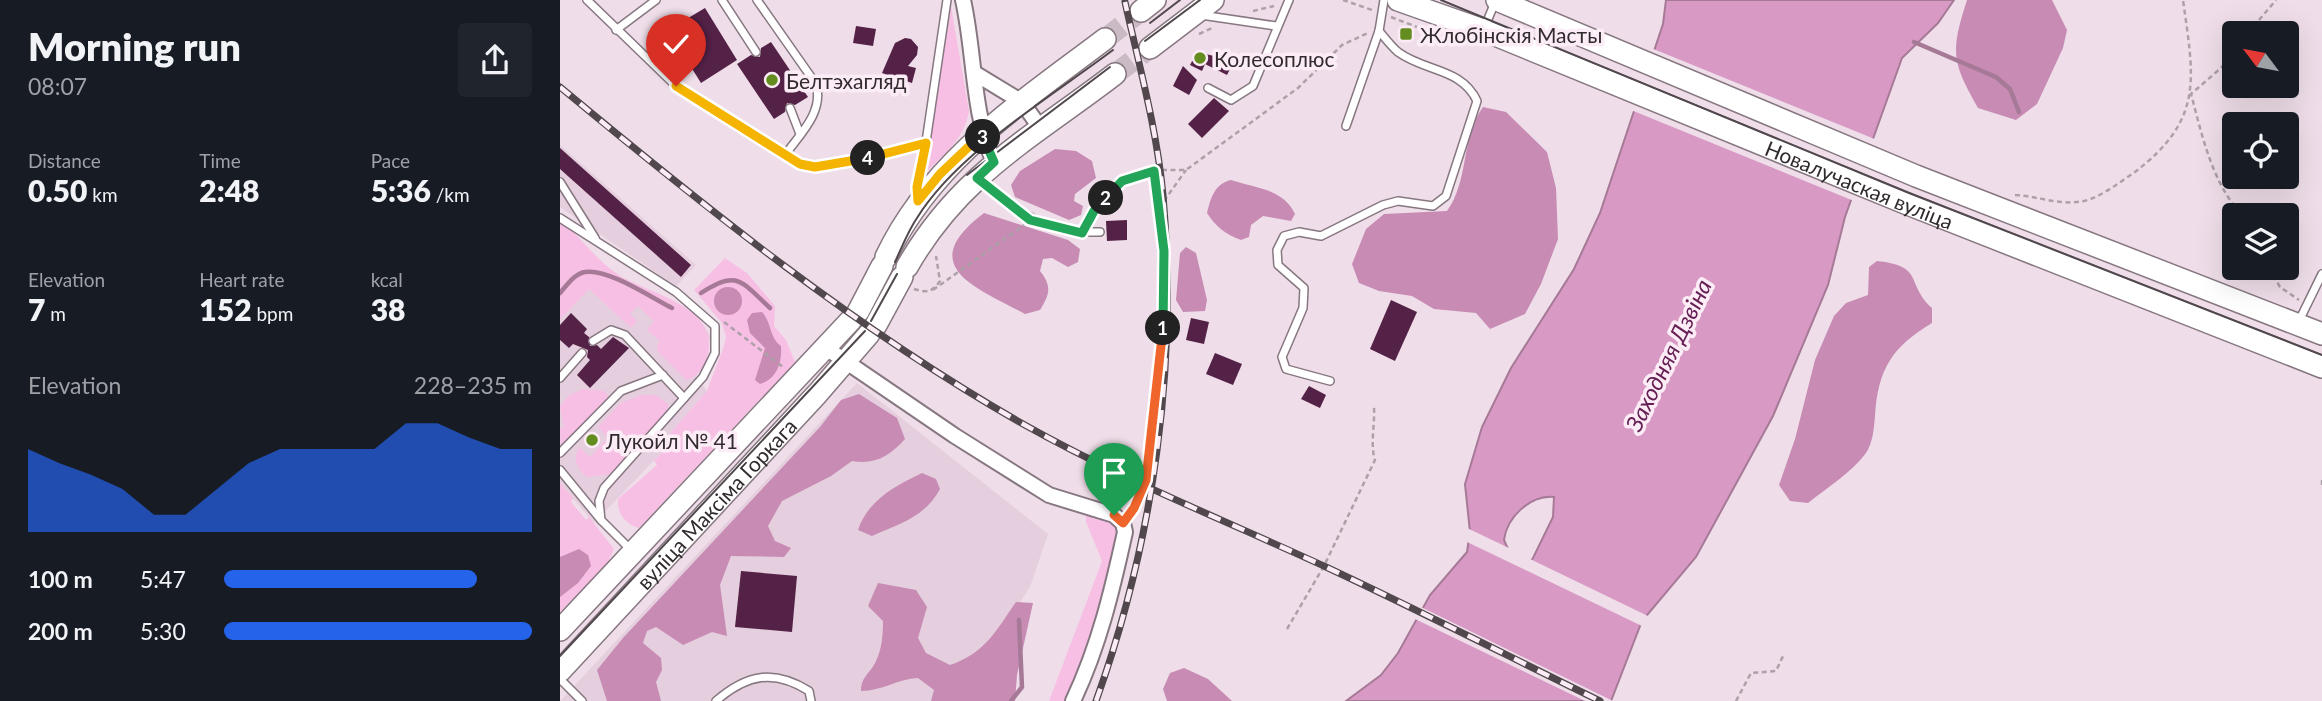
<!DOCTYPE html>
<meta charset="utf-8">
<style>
body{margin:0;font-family:Lato,sans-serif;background:#20242c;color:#f1f3f6;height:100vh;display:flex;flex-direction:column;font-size:26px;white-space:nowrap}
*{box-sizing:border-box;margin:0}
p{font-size:23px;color:#9ea1a6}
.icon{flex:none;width:38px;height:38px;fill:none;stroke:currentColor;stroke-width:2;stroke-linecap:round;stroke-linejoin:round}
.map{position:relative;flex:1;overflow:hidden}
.drawer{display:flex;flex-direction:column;background:#171b24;width:560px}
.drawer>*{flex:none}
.needle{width:46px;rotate:302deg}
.controls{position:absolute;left:1662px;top:21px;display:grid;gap:14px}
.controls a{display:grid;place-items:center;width:77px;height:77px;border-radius:7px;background:#171b24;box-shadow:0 7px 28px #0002;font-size:35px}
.pin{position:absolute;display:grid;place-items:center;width:60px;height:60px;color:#fff;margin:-72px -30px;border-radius:50% 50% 50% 0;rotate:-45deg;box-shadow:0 0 7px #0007}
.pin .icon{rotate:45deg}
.km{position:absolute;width:35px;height:35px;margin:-18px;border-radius:50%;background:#222;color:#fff;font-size:19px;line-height:35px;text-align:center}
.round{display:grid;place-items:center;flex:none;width:74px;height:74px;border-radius:7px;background:#20242c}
.overview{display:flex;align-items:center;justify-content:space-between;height:119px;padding:0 28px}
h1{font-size:38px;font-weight:800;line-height:52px}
.figures{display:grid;grid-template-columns:repeat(3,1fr);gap:10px;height:119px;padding:7px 28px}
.figures div{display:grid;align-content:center}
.figures b{font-size:30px;font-weight:800}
.figures small{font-size:19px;font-weight:400}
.figures p{font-size:19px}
.chart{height:196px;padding:14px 28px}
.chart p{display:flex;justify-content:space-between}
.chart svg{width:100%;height:126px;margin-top:7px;fill:#2563eb;opacity:.7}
ul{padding:0 28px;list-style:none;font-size:23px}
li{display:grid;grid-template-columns:112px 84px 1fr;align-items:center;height:52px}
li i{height:18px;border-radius:9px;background:#2563eb}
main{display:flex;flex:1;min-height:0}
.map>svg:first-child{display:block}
.built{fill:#e5cedd}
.green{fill:#f8bfe5}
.forest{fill:#c78bb4}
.water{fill:#d89ac4;stroke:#a67997;stroke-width:2;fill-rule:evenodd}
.pier{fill:#efdee9}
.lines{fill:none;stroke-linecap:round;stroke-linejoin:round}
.stream{stroke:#a67997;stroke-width:4.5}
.building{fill:#542147}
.secondary-tunnel{stroke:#c9bac4;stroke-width:21;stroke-dasharray:21 10;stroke-linecap:butt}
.lane-casing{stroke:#867780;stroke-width:10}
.street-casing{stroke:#867780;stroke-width:18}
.secondary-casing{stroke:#867780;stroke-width:24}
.path{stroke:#ada0a8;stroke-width:2.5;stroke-dasharray:5 3.5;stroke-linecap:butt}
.lane{stroke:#fff;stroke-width:7}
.street{stroke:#fff;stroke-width:14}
.secondary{stroke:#fff;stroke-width:21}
.tram{stroke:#50484d;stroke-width:2}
.rail-casing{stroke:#50484d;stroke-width:7}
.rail{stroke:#fcecf6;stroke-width:4.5;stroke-dasharray:13;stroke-linecap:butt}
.split-1-casing{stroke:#fff;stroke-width:14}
.split-2-casing{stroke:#fff;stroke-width:14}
.split-3-casing{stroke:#fff;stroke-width:14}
.split-4-casing{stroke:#fff;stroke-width:14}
.split-5-casing{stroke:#fff;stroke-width:14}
.split-1{stroke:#f0652b;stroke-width:9}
.split-2{stroke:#22a559;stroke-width:9}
.split-3{stroke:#22a559;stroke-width:9}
.split-4{stroke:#f5b400;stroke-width:9}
.split-5{stroke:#f5b400;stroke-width:9}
.poi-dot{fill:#638d1e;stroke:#fcecf6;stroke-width:2.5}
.labels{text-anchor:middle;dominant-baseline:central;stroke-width:7;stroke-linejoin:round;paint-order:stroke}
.poi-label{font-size:21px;fill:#312b2f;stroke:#fcecf6;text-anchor:start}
.street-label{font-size:21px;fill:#312b2f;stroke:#fcecf6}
.water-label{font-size:23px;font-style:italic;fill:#672056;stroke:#fcecf6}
</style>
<main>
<section class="drawer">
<div class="overview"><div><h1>Morning run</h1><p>08:07</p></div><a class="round"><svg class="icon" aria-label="share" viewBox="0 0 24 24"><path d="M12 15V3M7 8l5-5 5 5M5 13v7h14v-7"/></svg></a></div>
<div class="figures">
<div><p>Distance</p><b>0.50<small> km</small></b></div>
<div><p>Time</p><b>2:48</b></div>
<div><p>Pace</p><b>5:36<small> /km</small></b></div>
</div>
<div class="figures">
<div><p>Elevation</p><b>7<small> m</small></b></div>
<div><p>Heart rate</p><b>152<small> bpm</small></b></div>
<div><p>kcal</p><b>38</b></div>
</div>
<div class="chart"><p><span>Elevation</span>228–235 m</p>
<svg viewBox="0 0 160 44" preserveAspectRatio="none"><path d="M0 44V15L10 20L20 24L30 29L40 38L50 38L60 29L70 20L80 15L90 15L100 15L110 15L120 6L130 6L140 11L150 15L160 15V44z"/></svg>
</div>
<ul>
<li><b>100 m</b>5:47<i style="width:82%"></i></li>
<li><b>200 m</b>5:30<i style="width:100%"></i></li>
</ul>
</section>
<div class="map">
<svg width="1762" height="701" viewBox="0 0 1762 701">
<rect width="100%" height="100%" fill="#efdee9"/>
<g class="built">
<path d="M 0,145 L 136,265 L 116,286 L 0,207 Z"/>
<path d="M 20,281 L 143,324 L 150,336 L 147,360 L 136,376 L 147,391 L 111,432 L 103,451 L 34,523 L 0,483 L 0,304 Z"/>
<path d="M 297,383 L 488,534 L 470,587 L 442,630 L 419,701 L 0,701 Z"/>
</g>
<g class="green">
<path d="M 391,6 L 409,111 C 405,138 384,155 365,173 Z"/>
<path d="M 0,220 C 21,237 36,260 59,275 C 90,295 162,306 147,358 C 144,368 136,378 126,380 L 97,351 L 99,340 L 87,330 L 94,321 L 78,306 L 70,314 L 77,321 L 71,328 L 29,289 L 0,319 Z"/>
<path d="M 165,258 L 187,273 L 215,306 L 214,326 L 226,340 L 235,362 L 79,528 C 66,525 56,512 58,499 L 97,465 L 94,461 L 103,451 L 111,432 L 147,391 L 163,349 L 166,337 L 162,323 L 134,290 Z"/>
<path d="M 23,389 L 45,391 L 50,399 L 1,446 L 0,428 L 4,427 L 0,407 L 8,396 Z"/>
<path d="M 81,395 L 96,395 L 108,404 L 107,415 L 50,474 L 27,477 C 16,468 13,460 19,447 L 30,457 L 48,438 L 38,427 L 61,403 Z"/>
<path d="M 0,483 L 13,498 L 11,502 L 26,520 L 29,517 L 54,549 L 48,562 L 0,612 Z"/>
<path d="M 537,499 L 547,503 L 555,521 L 557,546 L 538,615 L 507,701 L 489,701 L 542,561 L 526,522 L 526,509 Z"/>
</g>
<g class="forest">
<path d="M 1407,0 L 1492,0 L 1507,30 L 1503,48 L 1477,104 L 1456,120 L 1418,108 C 1392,62 1390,52 1407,0 Z"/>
<path d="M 923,107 L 946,112 L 987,152 L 996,188 L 998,239 L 981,284 L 965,314 L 930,329 L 916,313 L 874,309 L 852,296 L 819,291 L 799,283 L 792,264 L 806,229 L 824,214 L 887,211 C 909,181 901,137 923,107 Z"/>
<path d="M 495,149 L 516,151 L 532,161 L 536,178 L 515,194 L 514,201 L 523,206 L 521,215 L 509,220 L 455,197 L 451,185 L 460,171 Z"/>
<path d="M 671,180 C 695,188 724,189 735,214 L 731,221 L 703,216 L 691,225 L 689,237 L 681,240 C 665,234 656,227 647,213 C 651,198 654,184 671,180 Z"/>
<path d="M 424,213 L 508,240 L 520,249 L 518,262 L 508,267 L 492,258 L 483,259 L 480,271 C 492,286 490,294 480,310 L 465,314 C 415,287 354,266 424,213 Z"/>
<path d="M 626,247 L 636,253 L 647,300 L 645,311 L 623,312 L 616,300 L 620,253 Z"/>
<path d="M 1317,261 C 1365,266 1345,283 1372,308 L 1372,323 C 1332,347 1318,369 1315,416 C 1314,427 1313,443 1306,453 C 1292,472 1267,488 1248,503 L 1230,501 L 1219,485 L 1235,439 L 1255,360 L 1274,316 L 1286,303 L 1308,295 L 1309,267 Z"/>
<circle cx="168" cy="301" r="14"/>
<path d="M 202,312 C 212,323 209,337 221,346 C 222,363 217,379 200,384 L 195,380 L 205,348 L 190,333 L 187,320 L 192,313 Z"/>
<path d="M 299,394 L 337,418 L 345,439 C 330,456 315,465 292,461 L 271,476 L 222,501 L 208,526 L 215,541 L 231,548 L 224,557 L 171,556 L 160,585 L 167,636 L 152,632 L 123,645 L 96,627 L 87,631 L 83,643 L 101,658 L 102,670 L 96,682 L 101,701 L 47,701 L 37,670 L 63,638 L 260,427 L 281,400 Z"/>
<path d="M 362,473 L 376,479 L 380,489 C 365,517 339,524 312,536 L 298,530 C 308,500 335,486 362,473 Z"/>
<path d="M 19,549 L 28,555 L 31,566 L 18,583 L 0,597 L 0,557 Z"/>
<path d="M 318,583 L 356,590 L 367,607 L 358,638 L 366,653 L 390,665 C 425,653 436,631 456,602 L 473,603 L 457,675 L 455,701 L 371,701 L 374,690 L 358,678 C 337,679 322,691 301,691 C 301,676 311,673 316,661 C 322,649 323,634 323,621 L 308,606 Z"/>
<path d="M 624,668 L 648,679 L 672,701 L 607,701 L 603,689 L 610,673 Z"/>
</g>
<path class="water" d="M 1106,0 L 1394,0 L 1378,23 L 1342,58 L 1285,217 L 1268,285 L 1213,416 L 1136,557 L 1082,621 L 1051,701 L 786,701 L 821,675 L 838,653 L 870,595 L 907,552 L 910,532 L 905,484 L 922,427 L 951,368 L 1014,269 L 1040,213 L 1103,24 ZM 994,497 L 993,517 L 973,558 L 969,563 L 951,556 L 944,540 C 947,517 970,495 994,497 Z"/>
<g class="pier">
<path d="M 1091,48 L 1317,140 L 1294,201 L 1071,110 Z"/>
<path d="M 907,528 L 951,549 L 959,558 L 968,558 L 1090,617 L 1084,627 L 905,541 Z"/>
<path d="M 859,607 L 859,606 L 1053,701 L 1025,701 L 853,618 Z"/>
</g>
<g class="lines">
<g class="stream">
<path d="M 1354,42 L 1436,77 L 1450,89 L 1459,112"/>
<path d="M 0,293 C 7,285 14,274 25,272 C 48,268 92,298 112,308"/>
<path d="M 141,293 C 177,269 181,281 210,308"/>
<path d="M 451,701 L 462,687 L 459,620"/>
</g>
</g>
<g class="building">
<path d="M 145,8 L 177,60 L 141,83 L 108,30 Z"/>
<path d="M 296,26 L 316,29 L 313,46 L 293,43 Z"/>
<path d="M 345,38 L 351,39 L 358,47 L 357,55 L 348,66 L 356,68 L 352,83 L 322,73 L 335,43 Z"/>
<path d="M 211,42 L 248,97 L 235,105 L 227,103 L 225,112 L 214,119 L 177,64 L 191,55 L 200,57 L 201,48 Z"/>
<path d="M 656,51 L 674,61 L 667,75 L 645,64 L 642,71 L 630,65 L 637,52 L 654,56 Z"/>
<path d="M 623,66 L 637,80 L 629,95 L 613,86 Z"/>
<path d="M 654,98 L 669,111 L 642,138 L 628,124 Z"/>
<path d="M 0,148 L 131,265 L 121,277 L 0,169 Z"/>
<path d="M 567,220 L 567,240 L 547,241 L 546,221 Z"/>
<path d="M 831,300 L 857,312 L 835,361 L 810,349 Z"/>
<path d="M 11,313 L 27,329 L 24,333 L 29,337 L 30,346 L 37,345 L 41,349 L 53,337 L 69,348 L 30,388 L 17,375 L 30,360 L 27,357 L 28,350 L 13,344 L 9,348 L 0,340 L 0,325 Z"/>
<path d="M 631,318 L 649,322 L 644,344 L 626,340 Z"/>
<path d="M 655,353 L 682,364 L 673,385 L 646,374 Z"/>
<path d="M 749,386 L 766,395 L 760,408 L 741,399 Z"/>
<path d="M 181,571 L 237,576 L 232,632 L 175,627 Z"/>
</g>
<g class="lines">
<g class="secondary-tunnel">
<path d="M 545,39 L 581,11"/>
<path d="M 555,74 L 590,48"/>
</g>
<g class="lane-casing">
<g id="lane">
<path d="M 27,0 L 116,86 L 240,164 C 282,171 326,153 366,143"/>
<path d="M 162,0 L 196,52"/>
<path d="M 197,0 L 256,84 C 264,112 241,133 225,155"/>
<path d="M 641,15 L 716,26"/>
<path d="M 924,29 L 935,2"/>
<path d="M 56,30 L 96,0"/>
<path d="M 648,88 L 671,100 L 693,86 L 729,0"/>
<path d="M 230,108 L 240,134"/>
<path d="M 786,126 L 819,31 L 824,0"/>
<path d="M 420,180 C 458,213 487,234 540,232"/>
<path d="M 0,182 L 35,238"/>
<path d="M 358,196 L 387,0"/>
<path d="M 0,218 L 116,292 L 155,326 L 155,353 L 143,377 L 44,488 L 39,501 L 41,520 L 71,550"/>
<path d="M 1738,323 L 1762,274"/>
<path d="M 33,341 L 51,330 L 65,335 L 124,398"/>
<path d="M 0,378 L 22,353"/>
<path d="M 770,381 L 726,369 L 722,357 L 743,308 L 744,288 L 718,265 L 717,250 L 724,236 L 739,232 L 761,236 L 823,205 L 838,201 L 873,206 L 886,196 L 917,101 C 902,68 865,72 838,52 C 831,46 825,38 819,31"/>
<path d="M 0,453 L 61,391 L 103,375"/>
<path d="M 0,470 L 41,520"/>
<path d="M 0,679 L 22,701"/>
<path d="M 156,701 C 187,674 214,669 249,691 L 251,701"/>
</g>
</g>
<g class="street-casing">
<g id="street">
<path d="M 403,0 C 415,53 412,113 434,162"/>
<path d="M 416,74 L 462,102 L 481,129"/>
<path d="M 266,348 L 395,436 L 489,495 L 554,515 L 563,523 L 565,532 C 552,591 539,646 513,701"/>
</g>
</g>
<g class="secondary-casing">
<g id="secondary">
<path id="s1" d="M 838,0 L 923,30 L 1345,203 L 1762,367"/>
<path d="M 937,0 L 1356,176 L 1762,334"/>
<path d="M 581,11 L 595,0"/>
<path d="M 590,48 L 653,0"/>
<path d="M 326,257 C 372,160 462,102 545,39"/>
<path d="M 347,267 C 400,174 473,137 555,74"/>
<path d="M 298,312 L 322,266"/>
<path d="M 316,325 L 342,277"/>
<path d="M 0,630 L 291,320"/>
<path id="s2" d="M 0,671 L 258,393 L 309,334"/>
</g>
</g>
<g class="path">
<path d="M 783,0 L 812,10"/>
<path d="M 693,11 L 714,6"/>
<path d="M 831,17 L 857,27"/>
<path d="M 1688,33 L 1716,0"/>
<path d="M 639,34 L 652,28"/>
<path d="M 1675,51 L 1661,68 L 1631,94 C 1642,135 1652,183 1682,215"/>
<path d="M 1455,195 C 1478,196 1500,206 1524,201 C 1541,197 1560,182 1575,172 C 1644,119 1634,79 1623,0"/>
<path d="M 599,208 L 626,170"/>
<path d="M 529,221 L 562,181 L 598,170 L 626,170 L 738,88 L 782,45 L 808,33"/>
<path d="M 1709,268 L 1720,287 L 1739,300"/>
<path d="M 354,289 C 368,293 372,292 380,281 L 376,256"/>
<path d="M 373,290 L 464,225"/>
<path d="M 164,322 L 223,367"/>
<path d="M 1762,480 L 1762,487"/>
<path d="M 571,512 L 586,480 L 603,340 L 604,251 L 594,171"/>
<path d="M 727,629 L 764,566 L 815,460 C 810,445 815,425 814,407"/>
<path d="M 1176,701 L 1191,673 L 1216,671 L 1224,654"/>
</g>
<use href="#lane" class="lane"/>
<use href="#street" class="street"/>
<use href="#secondary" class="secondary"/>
<g class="tram">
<path d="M 881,0 L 1349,193 L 1762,355"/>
<path d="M 590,23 L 620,0"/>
<path d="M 585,41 L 640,0"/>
<path d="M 407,175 L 550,67"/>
<path d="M 335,262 C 342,247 348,231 357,218 C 397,153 492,96 553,50"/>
<path d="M 311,321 L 337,274"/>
<path d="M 0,656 L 305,331"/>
</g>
<g class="rail-casing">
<g id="rail">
<path d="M 0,87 C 147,209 296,329 463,424 C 561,479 664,520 766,567 C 858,610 948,656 1040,701"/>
<path d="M 536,701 C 594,540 618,365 603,195 C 597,130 579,65 565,2"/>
</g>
</g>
<use href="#rail" class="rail"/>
</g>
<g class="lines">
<g class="split-1-casing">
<path id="split-1" d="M 554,515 L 563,523 L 574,508 L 586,480 L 603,328"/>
</g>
<g class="split-2-casing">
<path id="split-2" d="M 546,198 L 562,181 L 594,171 L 604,251 L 603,328"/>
</g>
<g class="split-3-casing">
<path id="split-3" d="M 423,137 L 434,162 L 417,178 L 470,220 L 522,233 L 534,211 L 546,198"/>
</g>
<g class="split-4-casing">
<path id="split-4" d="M 308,158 L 366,143 L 357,187 L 358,201 L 380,174 L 421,135 L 423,137"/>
</g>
<g class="split-5-casing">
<path id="split-5" d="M 116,86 L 240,164 L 255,167 L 308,158"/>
</g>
<use href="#split-1" class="split-1"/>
<use href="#split-2" class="split-2"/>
<use href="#split-3" class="split-3"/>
<use href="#split-4" class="split-4"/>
<use href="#split-5" class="split-5"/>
</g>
<g class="poi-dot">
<rect x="839" y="27" width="14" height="14" rx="3.5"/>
<circle cx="640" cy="58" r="7"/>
<circle cx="212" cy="80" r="7"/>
<circle cx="32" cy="440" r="7"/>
</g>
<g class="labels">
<g class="poi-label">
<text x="860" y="34">Жлобінскія Масты</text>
<text x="654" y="58">Колесоплюс</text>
<text x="226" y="80">Белтэхагляд</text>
<text x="46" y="440">Лукойл № 41</text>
</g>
<g class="street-label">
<text stroke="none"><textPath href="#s1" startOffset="497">Новалучаская вуліца</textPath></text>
<text stroke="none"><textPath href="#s2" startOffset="229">вуліца Максіма Горкага</textPath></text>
</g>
<g class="water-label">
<text transform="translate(1108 355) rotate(-64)">Заходняя Дзвіна</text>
</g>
</g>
</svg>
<div class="controls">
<a><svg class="needle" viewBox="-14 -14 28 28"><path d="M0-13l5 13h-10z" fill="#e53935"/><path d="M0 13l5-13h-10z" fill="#9ea1a6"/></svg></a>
<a><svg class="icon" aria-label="locate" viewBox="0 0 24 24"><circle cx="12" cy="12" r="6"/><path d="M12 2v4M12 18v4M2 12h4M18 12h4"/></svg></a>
<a><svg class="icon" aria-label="layers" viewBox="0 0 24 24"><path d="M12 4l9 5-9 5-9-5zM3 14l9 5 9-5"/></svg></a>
</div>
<div class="pin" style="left:554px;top:515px;background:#1e9e55"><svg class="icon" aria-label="arrive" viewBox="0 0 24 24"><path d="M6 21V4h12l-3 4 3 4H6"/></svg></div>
<div class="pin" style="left:116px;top:86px;background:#d93025"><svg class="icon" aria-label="check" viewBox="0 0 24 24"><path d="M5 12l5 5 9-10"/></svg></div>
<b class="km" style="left:603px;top:328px">1</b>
<b class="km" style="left:546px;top:198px">2</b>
<b class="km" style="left:423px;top:137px">3</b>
<b class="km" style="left:308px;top:158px">4</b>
</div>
</main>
